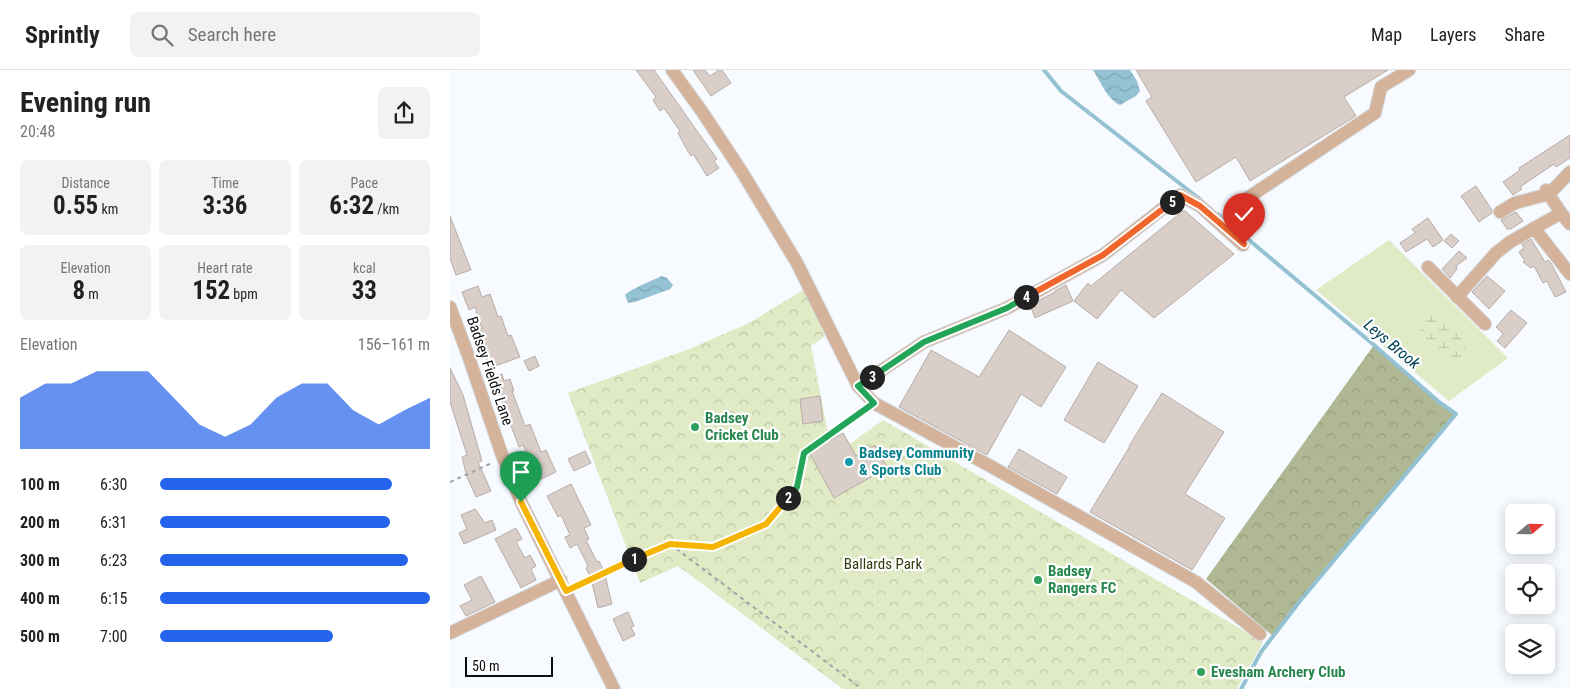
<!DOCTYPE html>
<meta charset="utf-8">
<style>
body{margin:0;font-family:"Roboto Condensed",sans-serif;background:#f2f2f2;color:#222;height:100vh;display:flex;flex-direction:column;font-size:19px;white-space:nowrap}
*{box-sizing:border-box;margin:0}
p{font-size:16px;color:#767676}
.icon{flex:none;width:28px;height:28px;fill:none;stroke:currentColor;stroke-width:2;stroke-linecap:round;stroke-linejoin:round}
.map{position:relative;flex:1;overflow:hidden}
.panel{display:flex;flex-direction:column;background:#fff;width:450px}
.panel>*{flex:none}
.needle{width:32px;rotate:70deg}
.tools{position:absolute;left:1055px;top:434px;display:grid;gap:10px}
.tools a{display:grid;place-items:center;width:50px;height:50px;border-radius:8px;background:#fff;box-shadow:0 2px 12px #0003;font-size:25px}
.scale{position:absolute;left:15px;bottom:12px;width:88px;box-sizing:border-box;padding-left:5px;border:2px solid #0b0d11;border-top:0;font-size:14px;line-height:18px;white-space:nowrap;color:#0b0d11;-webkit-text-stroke:4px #fff;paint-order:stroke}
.pin{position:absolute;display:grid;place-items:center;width:42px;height:42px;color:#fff;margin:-51px -21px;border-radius:50% 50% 50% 0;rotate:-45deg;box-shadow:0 0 5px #0007}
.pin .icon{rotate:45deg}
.km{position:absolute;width:25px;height:25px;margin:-12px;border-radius:50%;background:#222;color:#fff;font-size:14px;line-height:25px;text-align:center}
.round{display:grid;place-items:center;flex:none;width:52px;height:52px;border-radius:8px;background:#f2f2f2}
.head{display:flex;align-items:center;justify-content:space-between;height:85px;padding:0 20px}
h1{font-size:28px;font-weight:700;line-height:38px}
.metrics{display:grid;grid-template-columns:repeat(3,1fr);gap:8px;height:85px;padding:5px 20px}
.metrics div{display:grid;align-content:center;border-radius:8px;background:#f2f2f2;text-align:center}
.metrics b{font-size:25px;font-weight:700}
.metrics small{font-size:14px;font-weight:400}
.metrics p{font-size:14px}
.chart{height:140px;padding:10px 20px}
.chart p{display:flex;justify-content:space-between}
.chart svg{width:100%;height:90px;margin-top:5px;fill:#2563eb;opacity:.7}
ul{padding:0 20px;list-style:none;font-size:16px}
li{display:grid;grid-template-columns:80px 60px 1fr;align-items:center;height:38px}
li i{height:12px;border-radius:6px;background:#2563eb}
header{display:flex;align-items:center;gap:30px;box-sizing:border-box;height:70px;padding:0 25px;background:#fff;border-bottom:1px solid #e0e0e0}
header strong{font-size:24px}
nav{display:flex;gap:28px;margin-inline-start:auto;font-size:18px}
.search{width:350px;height:45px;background:#f2f2f2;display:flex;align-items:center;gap:12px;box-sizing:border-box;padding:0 18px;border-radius:8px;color:#767676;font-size:19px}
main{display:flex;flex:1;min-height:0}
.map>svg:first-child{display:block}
.grass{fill:#e0eac4}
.forest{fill:url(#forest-crowns)}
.wetland{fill:url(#wetland-marsh)}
.park{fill:url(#park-crowns)}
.water{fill:url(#water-waves)}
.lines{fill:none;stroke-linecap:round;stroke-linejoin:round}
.stream{stroke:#94c2d3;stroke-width:4}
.building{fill:#dacfc8;stroke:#b8aca6}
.minor-casing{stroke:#d1d5d9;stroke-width:14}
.path{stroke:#a0a3a7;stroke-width:2;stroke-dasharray:4 4;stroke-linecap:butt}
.minor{stroke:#d5b39b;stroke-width:12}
.split-1-casing{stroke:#fff;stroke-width:10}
.split-2-casing{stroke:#fff;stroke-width:10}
.split-3-casing{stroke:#fff;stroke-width:10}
.split-4-casing{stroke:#fff;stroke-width:10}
.split-5-casing{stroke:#fff;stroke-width:10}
.split-6-casing{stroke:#fff;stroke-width:10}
.split-1{stroke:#f5b400;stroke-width:6}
.split-2{stroke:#f5b400;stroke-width:6}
.split-3{stroke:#22a559;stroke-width:6}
.split-4{stroke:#22a559;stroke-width:6}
.split-5{stroke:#f0652b;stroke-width:6}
.split-6{stroke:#f0652b;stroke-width:6}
.leisure-dot{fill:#2e9e5b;stroke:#fff;stroke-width:2}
.culture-dot{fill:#0f9aa8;stroke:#fff;stroke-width:2}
.labels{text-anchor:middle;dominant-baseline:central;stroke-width:4.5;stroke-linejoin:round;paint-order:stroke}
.street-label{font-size:15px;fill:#0b0d11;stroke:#fff}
.leisure-label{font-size:15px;font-weight:bold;fill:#27864d;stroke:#fff;text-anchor:start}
.culture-label{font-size:15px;font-weight:bold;fill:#0d838f;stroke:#fff;text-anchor:start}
.park-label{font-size:15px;fill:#323b0d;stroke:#fff}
.water-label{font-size:16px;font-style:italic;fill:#004356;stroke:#fff}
</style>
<header>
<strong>Sprintly</strong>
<div class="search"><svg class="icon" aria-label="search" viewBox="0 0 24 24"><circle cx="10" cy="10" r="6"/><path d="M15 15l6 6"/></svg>Search here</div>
<nav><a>Map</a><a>Layers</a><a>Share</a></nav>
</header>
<main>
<section class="panel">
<div class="head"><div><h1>Evening run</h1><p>20:48</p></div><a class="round"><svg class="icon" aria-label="share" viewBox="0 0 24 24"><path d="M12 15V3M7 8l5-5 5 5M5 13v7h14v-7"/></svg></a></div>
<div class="metrics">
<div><p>Distance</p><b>0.55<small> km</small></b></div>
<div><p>Time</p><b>3:36</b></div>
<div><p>Pace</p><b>6:32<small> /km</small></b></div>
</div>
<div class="metrics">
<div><p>Elevation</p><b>8<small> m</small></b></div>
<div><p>Heart rate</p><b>152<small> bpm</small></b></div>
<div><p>kcal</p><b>33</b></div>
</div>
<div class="chart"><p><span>Elevation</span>156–161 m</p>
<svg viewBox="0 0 160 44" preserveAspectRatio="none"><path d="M0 44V19L10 12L20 12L30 6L40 6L50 6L60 19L70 32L80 38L90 32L100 19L110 12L120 12L130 25L140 32L150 25L160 19V44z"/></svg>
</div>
<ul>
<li><b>100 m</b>6:30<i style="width:86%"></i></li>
<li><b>200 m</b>6:31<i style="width:85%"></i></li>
<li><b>300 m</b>6:23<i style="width:92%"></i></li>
<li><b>400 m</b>6:15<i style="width:100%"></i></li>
<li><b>500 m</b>7:00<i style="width:64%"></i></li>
</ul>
</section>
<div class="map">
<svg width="1120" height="619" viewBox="0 0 1120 619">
<defs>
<pattern id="forest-crowns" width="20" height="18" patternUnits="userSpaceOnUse" patternTransform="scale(1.25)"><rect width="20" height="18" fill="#afb892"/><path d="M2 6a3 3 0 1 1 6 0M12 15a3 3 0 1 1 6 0" fill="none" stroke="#959d7d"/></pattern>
<pattern id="wetland-marsh" width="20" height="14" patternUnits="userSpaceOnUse" patternTransform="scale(1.25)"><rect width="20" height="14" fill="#e0eac4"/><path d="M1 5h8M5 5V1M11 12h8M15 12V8" fill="none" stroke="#bfc8a7"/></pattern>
<pattern id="park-crowns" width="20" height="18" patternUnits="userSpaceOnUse" patternTransform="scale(1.25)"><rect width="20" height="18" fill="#e0eac4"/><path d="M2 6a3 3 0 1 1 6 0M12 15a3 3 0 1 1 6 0" fill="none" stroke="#bfc8a7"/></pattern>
<pattern id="water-waves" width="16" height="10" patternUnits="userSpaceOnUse" patternTransform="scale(1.25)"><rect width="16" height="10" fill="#94c2d3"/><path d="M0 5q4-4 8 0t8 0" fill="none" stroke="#7ea6b4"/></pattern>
</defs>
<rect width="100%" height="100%" fill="#f7fbff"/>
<path class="grass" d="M 939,170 L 1058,288 L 999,331 L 866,220 Z"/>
<path class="forest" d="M 924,275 L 989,332 L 1006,344 L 850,531 L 823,566 L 756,509 Z"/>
<path class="wetland" d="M 981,241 C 1000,247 1025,265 1012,287 L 1000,289 C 988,281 969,273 970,255 C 970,248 974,243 981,241 Z"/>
<path class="park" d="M 355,219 L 375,266 L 361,276 L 377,358 L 383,368 L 393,363 L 400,374 L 433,350 L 813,572 L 787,619 L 393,619 L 228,496 L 190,513 L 118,323 L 239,279 L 299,253 Z"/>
<g class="water">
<path d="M 643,0 L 680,0 L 687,11 L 690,21 L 686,26 L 670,35 C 658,30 650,11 643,0 Z"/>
<path d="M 212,206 L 217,208 L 223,215 L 220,219 L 185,232 L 178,233 L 175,225 C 181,219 203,210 212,206 Z"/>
</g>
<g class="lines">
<g class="stream">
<path d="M 594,0 L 611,21 L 751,130"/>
<path d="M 768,144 L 924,275 L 989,332 L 1006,344 L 850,531 L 811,582 L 791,619"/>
</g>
</g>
<g class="building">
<path d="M 186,0 L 204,0 L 262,82 L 267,89 L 264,91 L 269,98 L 257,106 L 243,84 L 241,86 L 236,78 L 228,63 L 230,61 L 214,38 L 210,41 L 203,30 L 206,27 Z"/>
<path d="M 243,0 L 255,0 L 260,6 L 269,0 L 272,0 L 281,13 L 261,26 Z"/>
<path d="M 686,0 L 938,0 L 894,27 L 906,46 L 800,111 L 786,87 L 746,112 L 696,31 L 702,27 Z"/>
<path d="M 1120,65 L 1120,88 L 1106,97 L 1104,94 L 1070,117 L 1072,119 L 1063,125 L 1053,112 L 1070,100 L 1069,98 Z"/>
<path d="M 1026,116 L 1042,140 L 1042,143 L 1029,152 L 1011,126 Z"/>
<path d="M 734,140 L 784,184 L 704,248 L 671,220 L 647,249 L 624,231 L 638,213 L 641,216 Z"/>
<path d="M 1066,142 L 1073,151 L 1061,159 L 1057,159 L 1051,150 Z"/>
<path d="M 0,146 L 21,200 L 6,205 L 0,188 Z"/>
<path d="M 978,148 L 993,170 L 983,177 L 977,169 L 956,182 L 950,173 L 965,163 L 962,159 Z"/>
<path d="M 1001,164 L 1009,171 L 1002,178 L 994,171 Z"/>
<path d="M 1081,169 L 1095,192 L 1098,190 L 1101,193 L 1116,222 L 1105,227 L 1097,211 L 1093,213 L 1084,196 L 1081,198 L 1073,192 L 1075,191 L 1069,182 L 1074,178 L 1072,174 Z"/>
<path d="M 1009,181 L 1017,188 L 1006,196 L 1007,199 L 1000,208 L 992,199 Z"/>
<path d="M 1037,206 L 1055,221 L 1039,239 L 1022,222 Z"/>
<path d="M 616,215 L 623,231 L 585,248 L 580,235 L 605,222 L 605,221 Z"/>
<path d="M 28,216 L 32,227 L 40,224 L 48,247 L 51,246 L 58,266 L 61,265 L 70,287 L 40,298 L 36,288 L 40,287 L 30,259 L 32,259 L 25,237 L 19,240 L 12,222 Z"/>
<path d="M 1061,240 L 1077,253 L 1055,278 L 1047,271 L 1053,264 L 1046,257 Z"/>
<path d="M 559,260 L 616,297 L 591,337 L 571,324 L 537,385 L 449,337 L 481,280 L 529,307 Z"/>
<path d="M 85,286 L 89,296 L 79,301 L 74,291 Z"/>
<path d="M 648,292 L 688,316 L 654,373 L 614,350 Z"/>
<path d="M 0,298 L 13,325 L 32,391 L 28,392 L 41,421 L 26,427 L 17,407 L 12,387 L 17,385 L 0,332 Z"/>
<path d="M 52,304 L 54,311 L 60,309 L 64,321 L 62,321 L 75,356 L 80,354 L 91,382 L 96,380 L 106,402 L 89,410 L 73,375 L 69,377 L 51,329 L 43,307 Z"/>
<path d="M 712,323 L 774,362 L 735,424 L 775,448 L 742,500 L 640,442 L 680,376 L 679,376 Z"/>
<path d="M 370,326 L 373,351 L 353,354 L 350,329 Z"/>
<path d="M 393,363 L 406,386 L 425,375 L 437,398 L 384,428 L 359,382 Z"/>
<path d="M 569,379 L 617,407 L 607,424 L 558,397 Z"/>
<path d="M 135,381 L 141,393 L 124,401 L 118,389 Z"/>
<path d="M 121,414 L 141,455 L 134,458 L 139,469 L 136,470 L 147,492 L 149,491 L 154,501 L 162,534 L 148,538 L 141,508 L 136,498 L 138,496 L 127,474 L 120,478 L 115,467 L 120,465 L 111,445 L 108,447 L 97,426 Z"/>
<path d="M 25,439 L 35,453 L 42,450 L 46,460 L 14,474 L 9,463 L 17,459 L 11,445 Z"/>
<path d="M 66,458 L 72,469 L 66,472 L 75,488 L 80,485 L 86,496 L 81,499 L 86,510 L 71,518 L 45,469 Z"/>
<path d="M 31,506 L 45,532 L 16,546 L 10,536 L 22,530 L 14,515 Z"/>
<path d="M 178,542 L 184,556 L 181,557 L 185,565 L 173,571 L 163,549 Z"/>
</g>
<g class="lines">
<g class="minor-casing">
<g id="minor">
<path d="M 222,0 L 253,43 L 292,102 L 347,193 L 408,316 L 424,333 L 542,397 L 746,512 L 810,564"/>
<path d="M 1096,120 L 1111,143 L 1120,154"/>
<path d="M 787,135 L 925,43 L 931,17 L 959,0"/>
<path d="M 1050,142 L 1065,133 L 1099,124 L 1120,102"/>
<path d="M 1084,158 L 1120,204"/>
<path d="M 978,197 L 1035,254"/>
<path d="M 1007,227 L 1046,183 L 1060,172 L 1111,143"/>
<path d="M 0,237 L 18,285 L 52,385 L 71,432 L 164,619"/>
<path d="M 408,316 L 474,272 L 557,238 L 653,185 L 730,125 L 750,136 L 793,175"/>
<path d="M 0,563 L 111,510"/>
</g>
</g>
<g class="path">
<path d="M 0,412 L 42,393"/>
<path d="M 220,474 L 412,619"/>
<path d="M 125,517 L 157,501 L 220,474 L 263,477 L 316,454 L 347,417 L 354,383 L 382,364 L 414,339"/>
</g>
<use href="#minor" class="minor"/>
</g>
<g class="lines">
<g class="split-1-casing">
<path id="split-1" d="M 71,432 L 116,521 L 184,489"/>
</g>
<g class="split-2-casing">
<path id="split-2" d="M 184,489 L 220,474 L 263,477 L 316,454 L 338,428"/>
</g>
<g class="split-3-casing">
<path id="split-3" d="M 338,428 L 347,417 L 354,383 L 424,333 L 408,316 L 422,307"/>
</g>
<g class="split-4-casing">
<path id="split-4" d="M 422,307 L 474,272 L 557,238 L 576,227"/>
</g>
<g class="split-5-casing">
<path id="split-5" d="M 576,227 L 653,185 L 722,132"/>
</g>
<g class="split-6-casing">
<path id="split-6" d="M 722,132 L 730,125 L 750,136 L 794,174"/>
</g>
<use href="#split-1" class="split-1"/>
<use href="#split-2" class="split-2"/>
<use href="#split-3" class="split-3"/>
<use href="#split-4" class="split-4"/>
<use href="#split-5" class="split-5"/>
<use href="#split-6" class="split-6"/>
</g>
<g class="leisure-dot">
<circle cx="245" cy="357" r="5"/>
<circle cx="588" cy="510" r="5"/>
<circle cx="751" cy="602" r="5"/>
</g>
<circle class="culture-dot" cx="399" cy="392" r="5"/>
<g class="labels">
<g class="street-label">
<text transform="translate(40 301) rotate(71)">Badsey Fields Lane</text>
</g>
<g class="leisure-label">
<text x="255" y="348">Badsey<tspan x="255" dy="17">Cricket Club</tspan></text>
<text x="598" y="501">Badsey<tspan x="598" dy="17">Rangers FC</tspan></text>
<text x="761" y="602">Evesham Archery Club</text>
</g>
<g class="culture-label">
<text x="409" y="383">Badsey Community<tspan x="409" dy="17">&amp; Sports Club</tspan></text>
</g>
<g class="park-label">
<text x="433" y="494">Ballards Park</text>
</g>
<g class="water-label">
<text transform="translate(942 274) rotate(40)">Leys Brook</text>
</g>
</g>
</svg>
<div class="tools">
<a><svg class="needle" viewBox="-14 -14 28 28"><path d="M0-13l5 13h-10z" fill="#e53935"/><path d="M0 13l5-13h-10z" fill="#767676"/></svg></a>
<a><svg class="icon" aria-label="locate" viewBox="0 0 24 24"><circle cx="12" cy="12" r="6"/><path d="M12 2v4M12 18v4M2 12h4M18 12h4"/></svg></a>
<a><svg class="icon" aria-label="layers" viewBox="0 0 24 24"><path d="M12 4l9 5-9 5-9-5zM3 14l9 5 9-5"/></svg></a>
</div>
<div class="scale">50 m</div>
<div class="pin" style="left:71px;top:432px;background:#1e9e55"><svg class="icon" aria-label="arrive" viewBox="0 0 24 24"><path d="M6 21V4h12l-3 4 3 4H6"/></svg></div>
<div class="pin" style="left:794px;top:174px;background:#d93025"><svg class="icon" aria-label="check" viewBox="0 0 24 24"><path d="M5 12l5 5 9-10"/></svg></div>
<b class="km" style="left:184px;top:489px">1</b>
<b class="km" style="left:338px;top:428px">2</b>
<b class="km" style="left:422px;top:307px">3</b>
<b class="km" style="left:576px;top:227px">4</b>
<b class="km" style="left:722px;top:132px">5</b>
</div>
</main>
